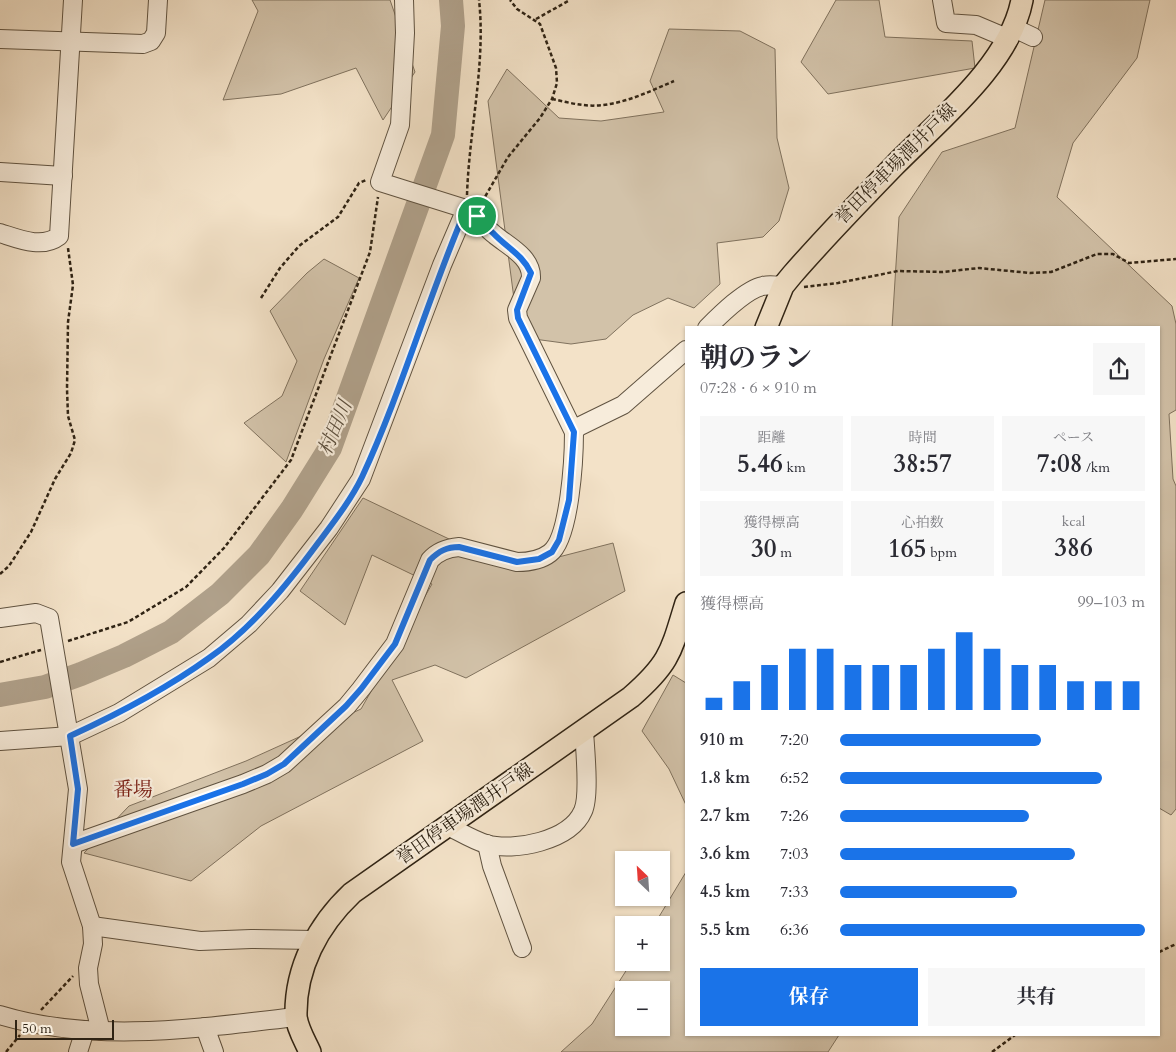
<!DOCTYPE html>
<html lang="ja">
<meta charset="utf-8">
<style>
body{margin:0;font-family:Cardo,"Noto Serif JP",serif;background:#f7f7f7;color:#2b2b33;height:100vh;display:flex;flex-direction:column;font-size:19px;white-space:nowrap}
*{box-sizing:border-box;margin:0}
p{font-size:16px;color:#7c7c81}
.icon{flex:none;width:28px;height:28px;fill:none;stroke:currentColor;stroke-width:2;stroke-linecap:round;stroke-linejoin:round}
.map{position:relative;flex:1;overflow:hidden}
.side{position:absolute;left:685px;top:326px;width:475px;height:710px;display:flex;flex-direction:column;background:#fff;border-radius:0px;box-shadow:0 1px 4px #0004}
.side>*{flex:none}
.needle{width:32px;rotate:335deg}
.tools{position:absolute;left:615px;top:851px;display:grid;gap:10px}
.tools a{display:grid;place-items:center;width:55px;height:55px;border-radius:0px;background:#fff;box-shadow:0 1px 4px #0004;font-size:25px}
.scale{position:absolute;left:15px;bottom:12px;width:99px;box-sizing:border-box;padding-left:5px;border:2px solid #2f2314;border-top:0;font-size:14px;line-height:18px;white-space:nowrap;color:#2f2314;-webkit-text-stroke:4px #f7ecdb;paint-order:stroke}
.pin{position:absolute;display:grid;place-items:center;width:42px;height:42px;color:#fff;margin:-21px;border:2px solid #fff;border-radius:50%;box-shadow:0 1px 5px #0007}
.round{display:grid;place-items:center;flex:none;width:52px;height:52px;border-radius:0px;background:#f7f7f7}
.head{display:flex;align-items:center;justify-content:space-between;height:85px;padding:0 15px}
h1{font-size:28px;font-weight:700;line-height:38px}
.figures{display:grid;grid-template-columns:repeat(3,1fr);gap:8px;height:85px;padding:5px 15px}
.figures div{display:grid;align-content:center;border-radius:0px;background:#f7f7f7;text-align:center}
.figures b{font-size:25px;font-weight:700}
.figures small{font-size:14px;font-weight:400}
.figures p{font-size:14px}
.chart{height:140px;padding:10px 15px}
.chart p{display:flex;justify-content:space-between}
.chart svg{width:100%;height:90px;margin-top:5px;stroke:#1a73e8;stroke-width:6}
.button{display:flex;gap:10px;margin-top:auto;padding:10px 15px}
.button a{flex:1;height:58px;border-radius:0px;background:#1a73e8;color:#fff;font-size:20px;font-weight:700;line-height:58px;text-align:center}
.button a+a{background:#f7f7f7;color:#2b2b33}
ul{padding:0 15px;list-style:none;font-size:16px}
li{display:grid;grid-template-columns:80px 60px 1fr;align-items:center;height:38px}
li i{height:12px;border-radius:6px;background:#1a73e8}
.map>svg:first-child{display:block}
.green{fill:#d2c2a9;stroke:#80725e;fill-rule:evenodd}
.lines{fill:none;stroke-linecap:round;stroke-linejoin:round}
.river{stroke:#b0a18b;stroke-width:24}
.minor-casing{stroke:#605341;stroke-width:20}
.major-casing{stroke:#2f2314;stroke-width:24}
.path{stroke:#2f2314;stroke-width:2.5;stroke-dasharray:4 2.5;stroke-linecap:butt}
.minor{stroke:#f7ecdb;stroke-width:18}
.major{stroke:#f3e2c8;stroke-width:21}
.route-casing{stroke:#fff;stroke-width:10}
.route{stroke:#1a73e8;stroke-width:6}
.labels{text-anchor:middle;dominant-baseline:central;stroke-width:4.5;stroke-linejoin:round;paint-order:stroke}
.street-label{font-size:18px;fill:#2f2314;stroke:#f7ecdb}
.water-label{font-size:19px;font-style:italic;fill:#5c4f3e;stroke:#f7ecdb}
.quarter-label{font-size:20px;fill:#7a1f14;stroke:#f7ecdb}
</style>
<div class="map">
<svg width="1176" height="1052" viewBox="0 0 1176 1052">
<rect width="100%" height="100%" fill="#f3e2c8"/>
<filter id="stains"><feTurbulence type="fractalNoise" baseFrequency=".004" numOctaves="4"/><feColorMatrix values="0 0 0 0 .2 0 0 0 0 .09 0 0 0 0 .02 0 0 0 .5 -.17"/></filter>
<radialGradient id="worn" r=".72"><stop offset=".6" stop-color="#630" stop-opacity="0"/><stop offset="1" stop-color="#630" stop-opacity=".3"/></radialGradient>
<g class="green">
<path d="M 252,0 L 390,0 L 415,72 L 383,120 L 356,68 L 281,94 L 223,100 L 258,11 Z"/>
<path d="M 836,0 L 879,0 L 885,37 L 972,41 L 975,68 L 828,94 L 801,62 Z"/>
<path d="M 1045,0 L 1150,0 L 1137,58 L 1073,143 L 1057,197 L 1172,306 L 1176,324 L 1176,410 L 1169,414 L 1173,479 L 1176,486 L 1176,809 L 1171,815 L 1159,808 L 1159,328 L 892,328 L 899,217 L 942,152 L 1015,128 Z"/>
<path d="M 669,29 L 740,31 L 775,49 L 777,138 L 789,188 L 779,221 L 763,237 L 717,243 L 720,284 L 694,308 L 668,298 L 633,315 L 606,339 L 571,344 L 519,337 L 488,101 L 507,69 L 559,118 L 601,121 L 664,112 L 650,81 Z"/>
<path d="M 324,259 L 359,278 L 324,359 L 286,462 L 244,423 L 282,396 L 297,361 L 270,311 L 307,273 Z"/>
<path d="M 363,498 L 512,569 L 613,543 L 625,591 L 466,678 L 435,665 L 392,680 L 423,741 L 261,826 L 191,881 L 84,853 L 129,806 L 246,761 L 361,709 L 432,584 L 372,555 L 345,625 L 300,591 Z"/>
<path d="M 673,675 L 686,683 L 686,805 L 669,769 L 642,731 Z"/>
<path d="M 686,872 L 686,1035 L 839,1035 L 828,1052 L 561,1052 L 592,1024 L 631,963 L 661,962 L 661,925 L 654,925 ZM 624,990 L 661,990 L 661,1028 L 624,1028 Z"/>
</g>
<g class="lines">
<path class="river" d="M 0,695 L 45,687 L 81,674 L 124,656 L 171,632 L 220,594 L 259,555 L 292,509 L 330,448 L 443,135 L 453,26 L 451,0"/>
<g class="minor-casing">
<g id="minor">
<path d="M 404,0 L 405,33 L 400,125 L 380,182 L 466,209 C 478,216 484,227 495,235 C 508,246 532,257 531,278 L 517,310 L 518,318 L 574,432"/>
<path d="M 942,0 L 946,23 L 976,25 L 1009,39"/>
<path d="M 1014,28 L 1033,37"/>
<path d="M 0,39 L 143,44 L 151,41 L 156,33 L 158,0"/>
<path d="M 0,172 L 63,176"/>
<path d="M 0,233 C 19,239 42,249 59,236 L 73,0"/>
<path d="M 707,328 C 720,315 746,289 763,286 C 770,284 777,286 783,286"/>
<path d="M 0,618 L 36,613 L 49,618 L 78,789 L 71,862 L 92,926 L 93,944 L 88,968 L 89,984 L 101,1031"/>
<path d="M 0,741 L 70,736 L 119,713 L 209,658 L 249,624 L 280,591 L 329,528 L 361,479 L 442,265 L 466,209"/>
<path d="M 448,826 C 460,832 473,840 486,844 C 514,852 570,841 583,811 C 590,796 585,749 584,731"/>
<path d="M 73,844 L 243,784 L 267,774 L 284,764 L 347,706 L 361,689 L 395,644 L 430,560 C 438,551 447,548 459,547 L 517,562 C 528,562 541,560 550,553 C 570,538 574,457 574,432 L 578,427 L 623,405 L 686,350"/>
<path d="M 487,844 L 492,866 L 522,948"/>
<path d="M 92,926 L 200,941 L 251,939 L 314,940"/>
<path d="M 0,1015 C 96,1044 198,1028 296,1017"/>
<path d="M 205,1027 L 214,1052"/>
<path d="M 78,1052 L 85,1030"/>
</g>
</g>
<g class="major-casing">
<g id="major">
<path d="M 766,328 L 783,286 L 792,275 C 825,237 859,202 894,166 C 938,121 1010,64 1022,0"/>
<path d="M 310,1052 C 305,1041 297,1028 296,1016 C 295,968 318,925 352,893 L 631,697 C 670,663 671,652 686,603"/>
</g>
</g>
<g class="path">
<path d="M 536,19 L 570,0"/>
<path d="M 552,99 C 562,101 573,104 583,105 C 614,109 646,93 674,81"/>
<path d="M 467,195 C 469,131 486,63 479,0"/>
<path d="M 482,202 L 508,157 L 540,118 L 552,99 L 557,83 L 556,68 L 540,24 L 517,9 L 510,0"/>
<path d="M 804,287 L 838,283 L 898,271 L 943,272 L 979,268 L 1030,273 L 1051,272 L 1097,254 L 1113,254 L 1129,263 L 1176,259"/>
<path d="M 261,298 L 280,268 L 299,246 L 338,217 L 359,183 L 366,180"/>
<path d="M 0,574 L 9,566 L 31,532 L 55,479 L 71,453 L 75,440 L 68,416 L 67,389 L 68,322 L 73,285 L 68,248"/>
<path d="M 68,641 L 128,622 L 186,587 L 224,548 L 291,460 L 370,252 L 378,197"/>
<path d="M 0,662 L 41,650"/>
<path d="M 1159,952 L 1176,944"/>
<path d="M 41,1010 L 73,976"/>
<path d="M 6,1052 L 20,1035"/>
<path d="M 992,1052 L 1015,1035"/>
</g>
<use href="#minor" class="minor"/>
<use href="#major" class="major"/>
</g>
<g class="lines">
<g class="route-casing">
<path id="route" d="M 466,209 C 477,216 483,225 493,233 C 507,248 522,254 531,273 L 517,310 L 518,318 L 574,432 L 569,500 L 559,540 L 552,552 L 539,559 L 517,562 L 459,547 C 447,547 439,551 430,560 L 395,644 L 361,689 L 346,706 L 284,764 L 267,774 L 243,784 L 73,844 L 78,789 L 70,736 C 118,714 166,689 209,658 C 252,628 287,585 318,543 C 333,523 351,500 362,477 C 402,391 428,297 466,209 Z"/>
</g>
<use href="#route" class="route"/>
</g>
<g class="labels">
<g class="street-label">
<text transform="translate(896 164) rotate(-45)">誉田停車場潤井戸線</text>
<text transform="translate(465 814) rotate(-35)">誉田停車場潤井戸線</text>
</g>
<g class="water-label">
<text transform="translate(335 428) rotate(-67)">村田川</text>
</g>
<g class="quarter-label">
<text x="133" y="789">番場</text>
</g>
</g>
<rect width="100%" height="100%" filter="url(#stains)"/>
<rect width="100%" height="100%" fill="url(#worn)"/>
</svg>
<div class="tools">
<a><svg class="needle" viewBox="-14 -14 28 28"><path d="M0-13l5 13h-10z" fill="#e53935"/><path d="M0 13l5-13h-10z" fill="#7c7c81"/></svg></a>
<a>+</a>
<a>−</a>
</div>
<div class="scale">50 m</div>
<div class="pin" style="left:477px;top:216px;background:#1e9e55"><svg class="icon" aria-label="arrive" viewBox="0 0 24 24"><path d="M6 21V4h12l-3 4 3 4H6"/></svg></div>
<section class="side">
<div class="head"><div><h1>朝のラン</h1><p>07:28 · 6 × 910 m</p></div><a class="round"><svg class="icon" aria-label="share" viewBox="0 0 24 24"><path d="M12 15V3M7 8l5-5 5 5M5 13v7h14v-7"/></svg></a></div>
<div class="figures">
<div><p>距離</p><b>5.46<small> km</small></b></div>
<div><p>時間</p><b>38:57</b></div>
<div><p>ペース</p><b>7:08<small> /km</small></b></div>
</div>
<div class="figures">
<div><p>獲得標高</p><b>30<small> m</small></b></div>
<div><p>心拍数</p><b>165<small> bpm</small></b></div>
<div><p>kcal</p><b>386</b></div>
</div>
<div class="chart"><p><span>獲得標高</span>99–103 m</p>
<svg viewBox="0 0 160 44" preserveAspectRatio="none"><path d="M5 44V38M15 44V30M25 44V22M35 44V14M45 44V14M55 44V22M65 44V22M75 44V22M85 44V14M95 44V6M105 44V14M115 44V22M125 44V22M135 44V30M145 44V30M155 44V30"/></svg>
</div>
<ul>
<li><b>910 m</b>7:20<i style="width:66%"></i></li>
<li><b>1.8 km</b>6:52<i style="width:86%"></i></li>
<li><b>2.7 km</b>7:26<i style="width:62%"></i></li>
<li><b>3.6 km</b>7:03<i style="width:77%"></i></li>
<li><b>4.5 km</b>7:33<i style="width:58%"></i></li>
<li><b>5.5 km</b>6:36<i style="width:100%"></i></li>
</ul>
<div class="button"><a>保存</a><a>共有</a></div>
</section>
</div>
